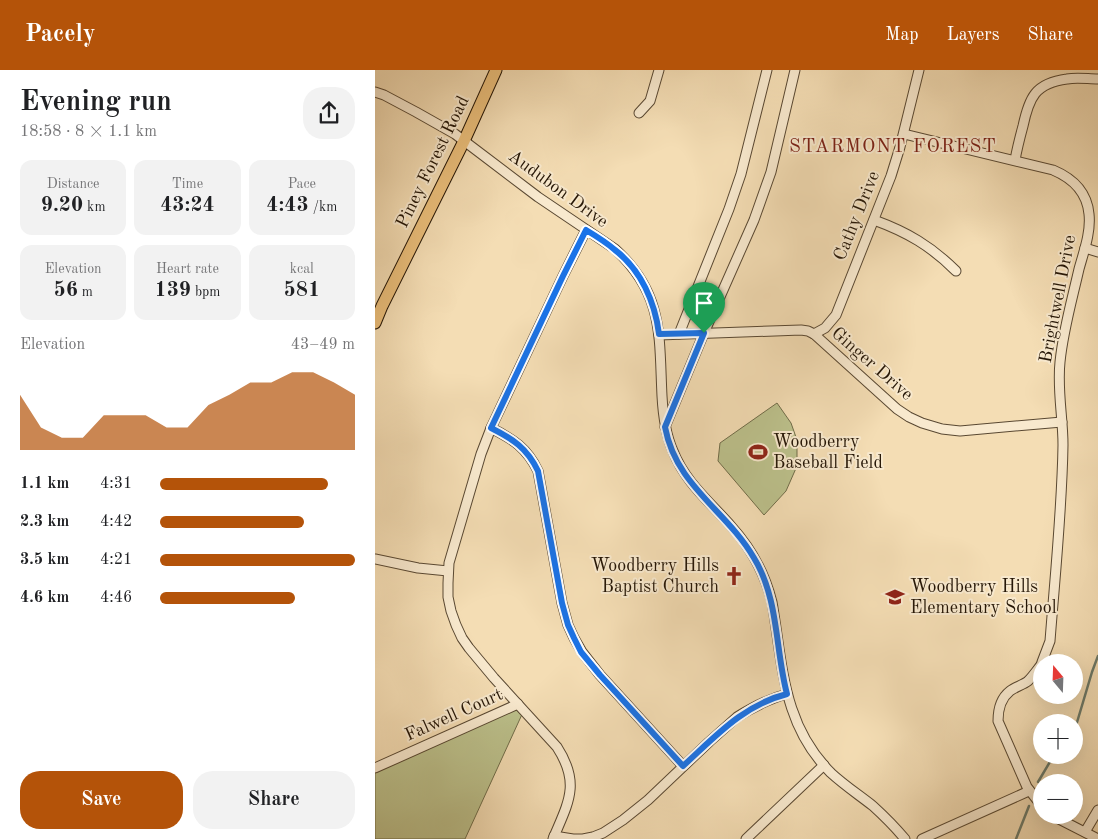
<!DOCTYPE html>
<meta charset="utf-8">
<style>
body{margin:0;font-family:"Old Standard TT",serif;background:#f2f2f2;color:#202124;height:100vh;display:flex;flex-direction:column;font-size:19px;white-space:nowrap}
*{box-sizing:border-box;margin:0}
p{font-size:16px;color:#757577}
.icon{flex:none;width:28px;height:28px;fill:none;stroke:currentColor;stroke-width:2;stroke-linecap:round;stroke-linejoin:round}
.map{position:relative;flex:1;overflow:hidden}
.panel{display:flex;flex-direction:column;background:#fff;width:375px}
.panel>*{flex:none}
.needle{width:32px;rotate:341deg}
.buttons{position:absolute;left:658px;top:584px;display:grid;gap:10px}
.buttons a{display:grid;place-items:center;width:50px;height:50px;border-radius:50%;background:#fff;box-shadow:0 5px 20px #0002;font-size:25px}
.pin{position:absolute;display:grid;place-items:center;width:42px;height:42px;color:#fff;margin:-51px -21px;border-radius:50% 50% 50% 0;rotate:-45deg;box-shadow:0 0 5px #0007}
.pin .icon{rotate:45deg}
.round{display:grid;place-items:center;flex:none;width:52px;height:52px;border-radius:20px;background:#f2f2f2}
.head{display:flex;align-items:center;justify-content:space-between;height:85px;padding:0 20px}
h1{font-size:28px;font-weight:600;line-height:38px}
.stats{display:grid;grid-template-columns:repeat(3,1fr);gap:8px;height:85px;padding:5px 20px}
.stats div{display:grid;align-content:center;border-radius:12px;background:#f2f2f2;text-align:center}
.stats b{font-size:21px;font-weight:600}
.stats small{font-size:14px;font-weight:400}
.stats p{font-size:14px}
.chart{height:140px;padding:10px 20px}
.chart p{display:flex;justify-content:space-between}
.chart svg{width:100%;height:90px;margin-top:5px;fill:#b45309;opacity:.7}
.action{display:flex;gap:10px;margin-top:auto;padding:10px 20px}
.action a{flex:1;height:58px;border-radius:20px;background:#b45309;color:#fff;font-size:20px;font-weight:600;line-height:58px;text-align:center}
.action a+a{background:#f2f2f2;color:#202124}
ul{padding:0 20px;list-style:none;font-size:16px}
li{display:grid;grid-template-columns:80px 60px 1fr;align-items:center;height:38px}
li i{height:12px;border-radius:6px;background:#b45309}
header{display:flex;align-items:center;gap:30px;box-sizing:border-box;height:70px;padding:0 25px;background:#b45309;color:#fff}
header strong{font-size:24px}
nav{display:flex;gap:28px;margin-inline-start:auto;font-size:18px}
main{display:flex;flex:1;min-height:0}
.map>svg:first-child{display:block}
.green{fill:#bcc18c;stroke:#706c49}
.lines{fill:none;stroke-linecap:round;stroke-linejoin:round}
.stream{stroke:#6c7a6a;stroke-width:2.5}
.minor-casing{stroke:#594832;stroke-width:11}
.major-casing{stroke:#251606;stroke-width:13}
.minor{stroke:#f8e9ce;stroke-width:9}
.major{stroke:#eabe7a;stroke-width:11}
.route-casing{stroke:#fff;stroke-width:10}
.route{stroke:#1a73e8;stroke-width:6}
.labels{text-anchor:middle;dominant-baseline:central;stroke-width:4;stroke-linejoin:round;paint-order:stroke}
.street-label{font-size:18px;fill:#251606;stroke:#f8e9ce}
.poi-label{font-size:18px;fill:#251606;stroke:#f8e9ce;text-anchor:start}
.neighbourhood-label{font-size:19px;letter-spacing:1px;fill:#7a1f14;stroke:#f8e9ce}
</style>
<header>
<strong>Pacely</strong>
<nav><a>Map</a><a>Layers</a><a>Share</a></nav>
</header>
<main>
<section class="panel">
<div class="head"><div><h1>Evening run</h1><p>18:58 · 8 × 1.1 km</p></div><a class="round"><svg class="icon" aria-label="share" viewBox="0 0 24 24"><path d="M12 15V3M7 8l5-5 5 5M5 13v7h14v-7"/></svg></a></div>
<div class="stats">
<div><p>Distance</p><b>9.20<small> km</small></b></div>
<div><p>Time</p><b>43:24</b></div>
<div><p>Pace</p><b>4:43<small> /km</small></b></div>
</div>
<div class="stats">
<div><p>Elevation</p><b>56<small> m</small></b></div>
<div><p>Heart rate</p><b>139<small> bpm</small></b></div>
<div><p>kcal</p><b>581</b></div>
</div>
<div class="chart"><p><span>Elevation</span>43–49 m</p>
<svg viewBox="0 0 160 44" preserveAspectRatio="none"><path d="M0 44V17L10 33L20 38L30 38L40 27L50 27L60 27L70 33L80 33L90 22L100 17L110 11L120 11L130 6L140 6L150 11L160 17V44z"/></svg>
</div>
<ul>
<li><b>1.1 km</b>4:31<i style="width:86%"></i></li>
<li><b>2.3 km</b>4:42<i style="width:74%"></i></li>
<li><b>3.5 km</b>4:21<i style="width:100%"></i></li>
<li><b>4.6 km</b>4:46<i style="width:69%"></i></li>
</ul>
<div class="action"><a>Save</a><a>Share</a></div>
</section>
<div class="map">
<svg width="723" height="769" viewBox="0 0 723 769">
<rect width="100%" height="100%" fill="#f4ddb4"/>
<filter id="stains"><feTurbulence type="fractalNoise" baseFrequency=".004" numOctaves="4"/><feColorMatrix values="0 0 0 0 .2 0 0 0 0 .09 0 0 0 0 .02 0 0 0 .5 -.17"/></filter>
<radialGradient id="worn" r=".72"><stop offset=".6" stop-color="#630" stop-opacity="0"/><stop offset="1" stop-color="#630" stop-opacity=".3"/></radialGradient>
<g class="green">
<path d="M 402,333 L 416,353 L 422,370 L 422,396 L 411,421 L 389,445 L 343,391 L 345,373 Z"/>
<path d="M 143,634 L 149,640 L 90,769 L 0,769 L 0,698 Z"/>
</g>
<g class="lines">
<g class="stream">
<path d="M 699,661 L 700,659 L 717,602 L 723,586"/>
<path d="M 663,712 L 679,685"/>
<path d="M 641,769 L 654,736"/>
</g>
<g class="minor-casing">
<g id="minor">
<path d="M 0,22 L 9,25 L 41,42 L 80,64 L 163,127 L 240,179 C 289,224 284,266 287,326 C 288,345 290,363 298,381 C 310,412 335,432 356,456 C 375,477 390,504 397,532 C 408,595 407,654 456,703 C 469,715 484,725 498,736 C 509,746 520,757 530,769"/>
<path d="M 264,43 L 275,31 L 284,0"/>
<path d="M 529,64 L 678,100 C 697,108 712,122 714,144 C 716,162 709,181 704,199 C 697,230 688,261 685,292 C 682,320 688,347 688,375 C 687,440 680,506 675,571 L 667,592"/>
<path d="M 640,90 C 642,79 645,67 648,56 C 654,28 660,13 692,9 C 702,7 713,9 723,9"/>
<path d="M 499,150 C 532,162 556,176 581,201"/>
<path d="M 710,178 L 723,182"/>
<path d="M 304,264 L 354,139 L 366,104 L 392,0"/>
<path d="M 439,264 L 450,258 L 461,245 L 516,106 L 525,77 L 544,0"/>
<path d="M 284,265 L 426,260 L 433,261 L 439,264 L 522,339 L 534,347 L 547,353 L 567,359 L 585,361 L 607,359 L 687,352"/>
<path d="M 290,357 L 329,263 L 379,150 L 396,102 L 420,0"/>
<path d="M 116,358 C 138,369 152,378 163,401 L 187,533 L 193,555 L 199,568 L 207,582 L 225,605 L 308,696"/>
<path d="M 0,489 L 43,498 L 73,501"/>
<path d="M 666,595 C 662,600 658,606 653,611 C 648,615 640,617 635,621 C 626,628 623,640 623,651 L 652,717 L 666,735"/>
<path d="M 0,698 L 143,634"/>
<path d="M 678,745 L 684,749 L 723,769"/>
<path d="M 710,762 L 723,740"/>
<path d="M 179,766 L 198,769 L 208,769 L 218,767 L 228,763 L 248,750 L 273,730 L 334,672 L 362,647 C 378,637 393,629 412,624"/>
<path d="M 178,769 C 193,733 206,714 182,677 L 119,608 L 94,578 L 87,568 L 81,555 L 76,541 L 73,527 L 73,513 L 74,493 L 106,384 L 116,358 L 188,206 L 211,160"/>
<path d="M 371,769 L 449,695"/>
<path d="M 547,769 L 654,721"/>
</g>
</g>
<g class="major-casing">
<path id="major" d="M 0,253 L 7,236 L 89,71 L 121,0"/>
</g>
<use href="#minor" class="minor"/>
<use href="#major" class="major"/>
</g>
<g class="lines">
<g class="route-casing">
<path id="route" d="M 211,160 C 221,166 231,172 240,180 C 266,200 280,232 284,264 L 329,263 L 290,357 C 301,416 351,440 379,488 C 404,529 400,579 412,624 C 368,635 340,667 308,696 L 225,605 L 206,582 L 199,568 L 193,555 L 187,533 L 163,401 C 152,378 138,369 116,358 L 188,206 Z"/>
</g>
<use href="#route" class="route"/>
</g>
<defs>
<g id="stadium-bare" transform="scale(1.5)"><path d="M0-5a6.5 5 0 1 0 0 10a6.5 5 0 1 0 0-10ZM-3.5-1.8h7v3.6h-7Z" fill="#8f2418" stroke="#f8e9ce" stroke-width="2.5" paint-order="stroke"/></g>
<g id="church-bare" transform="scale(1.5)"><path d="M-1.2-6h2.4v3.5h3.3v2.4h-3.3V6h-2.4V-.1h-3.3v-2.4h3.3Z" fill="#8f2418" stroke="#f8e9ce" stroke-width="2.5" paint-order="stroke"/></g>
<g id="school-bare" transform="scale(1.5)"><path d="M0-5L7-2L0 1L-7-2ZM-4 1L0 2.5L4 1V4Q0 6-4 4Z" fill="#8f2418" stroke="#f8e9ce" stroke-width="2.5" paint-order="stroke"/></g>
</defs>
<g fill-rule="evenodd">
<use href="#stadium-bare" x="383" y="382"/>
<use href="#church-bare" x="359" y="506"/>
<use href="#school-bare" x="520" y="527"/>
</g>
<g class="labels">
<g class="street-label">
<text transform="translate(58 92) rotate(-64)">Piney Forest Road</text>
<text transform="translate(183 119) rotate(36)">Audubon Drive</text>
<text transform="translate(482 146) rotate(-68)">Cathy Drive</text>
<text transform="translate(683 229) rotate(-79)">Brightwell Drive</text>
<text transform="translate(497 294) rotate(41)">Ginger Drive</text>
<text transform="translate(79 645) rotate(-24)">Falwell Court</text>
</g>
<g class="poi-label">
<text x="398" y="372">Woodberry<tspan x="398" dy="21">Baseball Field</tspan></text>
<text x="344" y="496" text-anchor="end">Woodberry Hills<tspan x="344" dy="21">Baptist Church</tspan></text>
<text x="535" y="517">Woodberry Hills<tspan x="535" dy="21">Elementary School</tspan></text>
</g>
<g class="neighbourhood-label">
<text x="518" y="77">STARMONT FOREST</text>
</g>
</g>
<rect width="100%" height="100%" filter="url(#stains)"/>
<rect width="100%" height="100%" fill="url(#worn)"/>
</svg>
<div class="buttons">
<a><svg class="needle" viewBox="-14 -14 28 28"><path d="M0-13l5 13h-10z" fill="#e53935"/><path d="M0 13l5-13h-10z" fill="#757577"/></svg></a>
<a>+</a>
<a>−</a>
</div>
<div class="pin" style="left:329px;top:263px;background:#1e9e55"><svg class="icon" aria-label="arrive" viewBox="0 0 24 24"><path d="M6 21V4h12l-3 4 3 4H6"/></svg></div>
</div>
</main>
